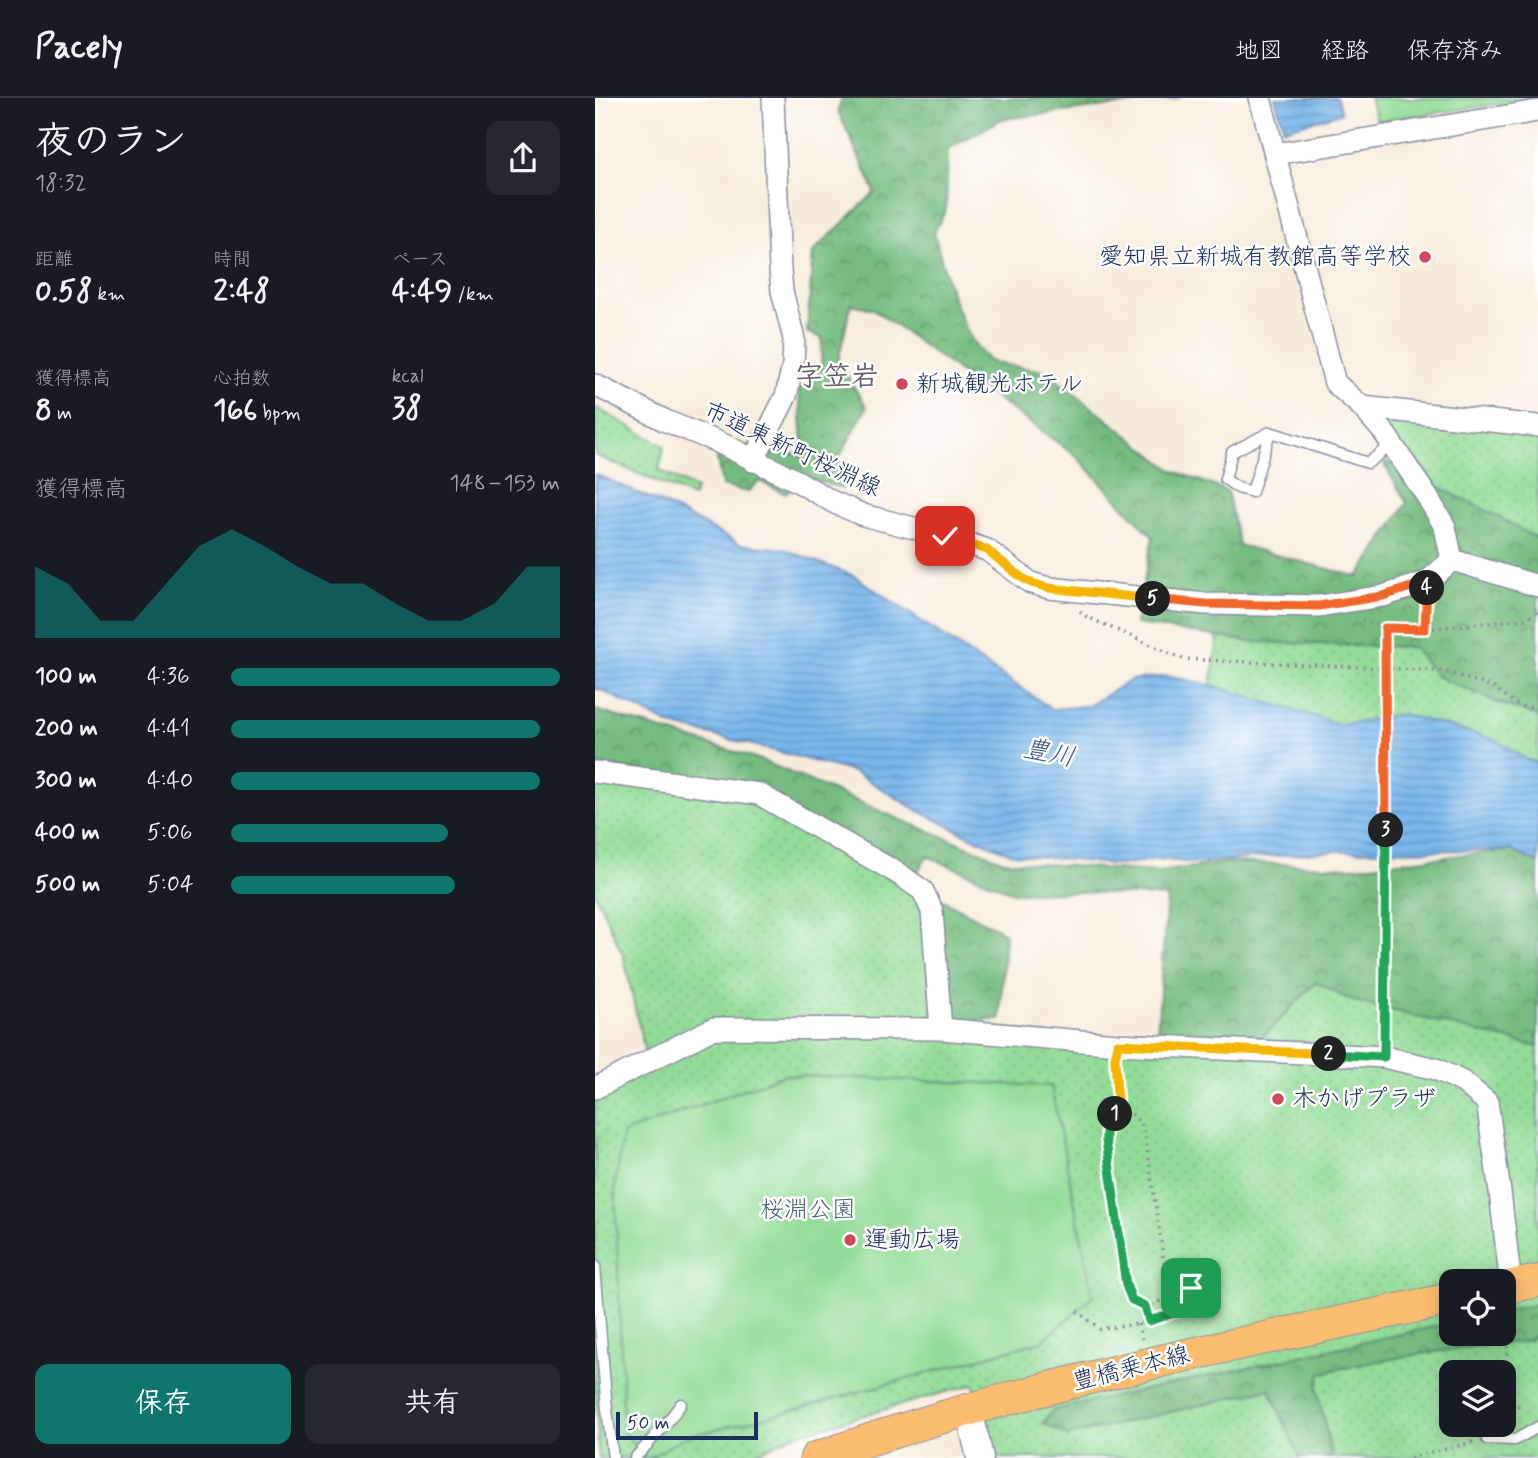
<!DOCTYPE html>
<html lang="ja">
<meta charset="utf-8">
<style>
body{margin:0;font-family:Mynerve,"Klee One",sans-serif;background:#242831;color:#f1f3f6;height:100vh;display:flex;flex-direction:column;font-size:26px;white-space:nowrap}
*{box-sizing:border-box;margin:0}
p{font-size:23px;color:#9ea1a6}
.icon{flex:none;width:38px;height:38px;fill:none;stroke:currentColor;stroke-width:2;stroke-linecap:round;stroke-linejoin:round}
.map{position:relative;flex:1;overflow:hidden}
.details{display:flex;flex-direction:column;background:#171b24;width:595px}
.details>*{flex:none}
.controls{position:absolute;left:844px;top:1171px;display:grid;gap:14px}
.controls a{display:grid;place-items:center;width:77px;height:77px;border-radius:14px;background:#171b24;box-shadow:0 4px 18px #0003;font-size:35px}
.scale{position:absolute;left:21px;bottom:18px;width:142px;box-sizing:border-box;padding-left:7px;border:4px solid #1b2f5e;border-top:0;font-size:19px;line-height:24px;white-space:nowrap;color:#1b2f5e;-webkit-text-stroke:5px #fff;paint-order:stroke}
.pin{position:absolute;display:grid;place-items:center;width:60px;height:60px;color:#fff;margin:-30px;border-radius:14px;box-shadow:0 4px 10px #0006}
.km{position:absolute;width:35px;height:35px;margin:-18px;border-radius:50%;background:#222;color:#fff;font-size:19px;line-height:35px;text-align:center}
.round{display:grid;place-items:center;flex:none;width:74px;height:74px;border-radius:14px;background:#242831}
.head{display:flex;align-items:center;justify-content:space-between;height:119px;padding:0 35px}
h1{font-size:38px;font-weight:700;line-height:52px}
.figures{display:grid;grid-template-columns:repeat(3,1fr);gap:10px;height:119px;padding:7px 35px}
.figures div{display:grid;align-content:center}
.figures b{font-size:30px;font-weight:700}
.figures small{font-size:19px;font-weight:400}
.figures p{font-size:19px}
.chart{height:196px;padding:14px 35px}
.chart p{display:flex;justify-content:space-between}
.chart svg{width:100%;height:126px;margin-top:7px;fill:#0f766e;opacity:.7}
.button{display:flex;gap:14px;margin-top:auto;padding:14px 35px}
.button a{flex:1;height:80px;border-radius:14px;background:#0f766e;color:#fff;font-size:28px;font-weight:700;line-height:80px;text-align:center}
.button a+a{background:#242831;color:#f1f3f6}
ul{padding:0 35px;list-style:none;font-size:23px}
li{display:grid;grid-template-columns:112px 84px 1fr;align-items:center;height:52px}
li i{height:18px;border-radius:9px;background:#0f766e}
header{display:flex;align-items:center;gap:42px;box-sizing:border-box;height:98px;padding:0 35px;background:#171b24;border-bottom:2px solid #363941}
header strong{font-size:33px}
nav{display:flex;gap:38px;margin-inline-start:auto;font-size:24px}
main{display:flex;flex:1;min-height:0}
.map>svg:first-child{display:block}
.grass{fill:url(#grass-dots);stroke:#57867a;stroke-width:2;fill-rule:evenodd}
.forest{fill:url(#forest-crowns);stroke:#48766f;stroke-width:2}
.pitch{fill:#93dc97;stroke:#57867a;stroke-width:2}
.water{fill:url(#water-rules);stroke:#4a73a5;stroke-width:2}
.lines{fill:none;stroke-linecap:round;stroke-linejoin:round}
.service-casing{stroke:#8a8e9e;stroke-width:13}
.minor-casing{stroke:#8a8e9e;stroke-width:24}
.tertiary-casing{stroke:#8a8e9e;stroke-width:29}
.primary-casing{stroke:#8a8e9e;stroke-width:34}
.path{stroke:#8a8e9e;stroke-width:3.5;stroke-dasharray:2 5;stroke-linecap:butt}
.service{stroke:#fff;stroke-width:10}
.minor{stroke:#fff;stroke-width:21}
.tertiary{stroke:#fff;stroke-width:26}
.primary{stroke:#fcbd6f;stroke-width:32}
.path-bridge{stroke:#8a8e9e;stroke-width:3.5;stroke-dasharray:2 5;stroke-linecap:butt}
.split-1-casing{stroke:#fff;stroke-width:14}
.split-2-casing{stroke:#fff;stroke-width:14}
.split-3-casing{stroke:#fff;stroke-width:14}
.split-4-casing{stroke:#fff;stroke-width:14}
.split-5-casing{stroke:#fff;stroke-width:14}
.split-6-casing{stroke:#fff;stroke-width:14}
.split-1{stroke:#22a559;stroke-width:9}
.split-2{stroke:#f5b400;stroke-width:9}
.split-3{stroke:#22a559;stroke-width:9}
.split-4{stroke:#f0652b;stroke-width:9}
.split-5{stroke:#f0652b;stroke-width:9}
.split-6{stroke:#f5b400;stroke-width:9}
.poi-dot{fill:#d1495b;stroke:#fff;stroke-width:2.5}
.labels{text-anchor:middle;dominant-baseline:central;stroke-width:5;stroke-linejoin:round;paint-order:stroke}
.poi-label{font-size:24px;fill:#1b2f5e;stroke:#fff;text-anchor:start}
.street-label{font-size:24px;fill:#1b2f5e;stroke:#fff}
.park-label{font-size:24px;fill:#3f636f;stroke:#fff}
.water-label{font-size:26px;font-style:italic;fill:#375889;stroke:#fff}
.quarter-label{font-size:28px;font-weight:bold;fill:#675e68;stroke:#fff}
</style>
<header>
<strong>Pacely</strong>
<nav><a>地図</a><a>経路</a><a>保存済み</a></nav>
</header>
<main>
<section class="details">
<div class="head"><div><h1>夜のラン</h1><p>18:32</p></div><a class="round"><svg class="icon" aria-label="share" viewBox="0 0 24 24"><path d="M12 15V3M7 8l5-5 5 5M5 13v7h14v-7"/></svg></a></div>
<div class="figures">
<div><p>距離</p><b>0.58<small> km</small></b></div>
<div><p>時間</p><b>2:48</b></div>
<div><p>ペース</p><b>4:49<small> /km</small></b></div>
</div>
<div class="figures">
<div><p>獲得標高</p><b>8<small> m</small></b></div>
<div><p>心拍数</p><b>166<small> bpm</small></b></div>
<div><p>kcal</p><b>38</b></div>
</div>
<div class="chart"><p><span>獲得標高</span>148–153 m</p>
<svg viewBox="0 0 160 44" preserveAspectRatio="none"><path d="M0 44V19L10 25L20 38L30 38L40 25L50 12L60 6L70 12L80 19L90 25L100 25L110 32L120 38L130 38L140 32L150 19L160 19V44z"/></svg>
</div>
<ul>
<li><b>100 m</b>4:36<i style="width:100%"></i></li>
<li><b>200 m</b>4:41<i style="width:94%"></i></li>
<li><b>300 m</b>4:40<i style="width:94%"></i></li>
<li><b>400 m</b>5:06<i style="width:66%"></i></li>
<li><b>500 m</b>5:04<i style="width:68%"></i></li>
</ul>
<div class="button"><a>保存</a><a>共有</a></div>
</section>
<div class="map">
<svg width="943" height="1360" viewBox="0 0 943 1360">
<defs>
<pattern id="grass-dots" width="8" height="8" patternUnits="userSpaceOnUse" patternTransform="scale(1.75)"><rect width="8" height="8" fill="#93dc97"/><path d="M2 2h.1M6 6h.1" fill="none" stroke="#7ebd85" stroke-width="1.8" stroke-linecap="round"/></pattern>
<pattern id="forest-crowns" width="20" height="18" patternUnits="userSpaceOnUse" patternTransform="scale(1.75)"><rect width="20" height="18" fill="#76bc80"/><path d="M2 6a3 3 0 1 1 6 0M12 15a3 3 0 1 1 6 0" fill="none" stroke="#60996c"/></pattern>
<pattern id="water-rules" width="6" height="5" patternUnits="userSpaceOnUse" patternTransform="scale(1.75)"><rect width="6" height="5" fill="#79b7ec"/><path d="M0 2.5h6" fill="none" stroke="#6295c2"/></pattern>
</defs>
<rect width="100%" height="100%" fill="#fff"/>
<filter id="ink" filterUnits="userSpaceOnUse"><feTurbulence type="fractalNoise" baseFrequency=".0143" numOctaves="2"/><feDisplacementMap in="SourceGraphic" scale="14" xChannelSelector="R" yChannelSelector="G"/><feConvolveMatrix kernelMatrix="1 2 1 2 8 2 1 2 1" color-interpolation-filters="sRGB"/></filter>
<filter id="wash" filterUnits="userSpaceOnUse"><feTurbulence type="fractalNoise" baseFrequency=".00686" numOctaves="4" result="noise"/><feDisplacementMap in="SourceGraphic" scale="28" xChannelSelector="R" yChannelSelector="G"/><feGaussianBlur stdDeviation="1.57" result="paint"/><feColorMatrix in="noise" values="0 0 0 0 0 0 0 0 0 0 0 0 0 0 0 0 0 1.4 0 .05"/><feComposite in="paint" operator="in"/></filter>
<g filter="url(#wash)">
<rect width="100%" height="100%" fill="#f8eddd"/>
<g class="grass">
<path d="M 0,309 L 69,348 L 64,372 L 101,391 L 98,399 L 0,357 Z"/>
<path d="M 777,314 L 943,333 L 943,665 L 932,662 L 901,642 L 807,616 L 747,628 L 616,587 L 627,513 L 644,450 L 763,479 L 812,405 L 789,366 L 797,346 Z"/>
<path d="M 0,612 L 163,661 L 325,795 L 338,920 L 566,954 L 578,793 L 943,787 L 943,1360 L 395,1360 L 379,1286 L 199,1337 L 151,1360 L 4,1360 L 0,1292 L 0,997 L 53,970 L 29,859 L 0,795 ZM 856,1183 L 908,1183 L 908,1236 L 856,1236 ZM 856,1274 L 908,1274 L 908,1326 L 856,1326 Z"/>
</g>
<g class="forest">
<path d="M 247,0 L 585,0 L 407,21 L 353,51 L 351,112 L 339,134 C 348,169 367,248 399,265 L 450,273 L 577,372 L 632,393 L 644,447 L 763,479 L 812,405 L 789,366 L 819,361 L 843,389 L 900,417 L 943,441 L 943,618 L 906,606 L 841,578 L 818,549 L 657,544 L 540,526 L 558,439 L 481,358 L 278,211 L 256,206 L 243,264 L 272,309 L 242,363 L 247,390 L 213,380 L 190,395 L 164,383 L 153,394 L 127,388 L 121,355 L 158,346 L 209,358 L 203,279 L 226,271 L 227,240 L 212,234 L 218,154 L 280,94 L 243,13 Z"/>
<path d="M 0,612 L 163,661 L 304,721 L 409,763 L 563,774 L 635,764 L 756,769 L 916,752 L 943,765 L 943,949 L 755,902 L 721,884 L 665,942 L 562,935 L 572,799 L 492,794 L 420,795 L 332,758 L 322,775 L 346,801 L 410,835 L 405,922 L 372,923 L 354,926 L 340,811 L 167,690 L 0,666 Z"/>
<path d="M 943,1206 L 943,1235 L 934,1242 L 925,1244 C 858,1250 792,1260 726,1275 L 722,1289 L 737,1360 L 705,1360 L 674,1291 L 473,1338 L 448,1325 L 458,1312 L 856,1225 L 856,1236 L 908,1236 L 908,1213 Z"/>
</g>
<g class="pitch">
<path d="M 775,0 L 943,0 L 943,1 L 782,23 Z"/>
<path d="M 189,977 L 456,988 L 498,1197 L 482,1213 L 447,1243 L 184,1316 L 90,1339 L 54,1360 L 50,1360 L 29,1334 L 20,1088 L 28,1035 Z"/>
</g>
<g class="water">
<path d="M 680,0 L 742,0 L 746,15 L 689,31 Z"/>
<path d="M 0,376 L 73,408 L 145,446 L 189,451 L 259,478 L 457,611 L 493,608 L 536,582 L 572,578 L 616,587 L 747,627 L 807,616 L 901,642 L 932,662 L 943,665 L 943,765 L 916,752 L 737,753 L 600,765 L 563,761 L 526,767 L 418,756 L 374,738 L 320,711 L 259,674 L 154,646 L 75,627 L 6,592 L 0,591 Z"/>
</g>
</g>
<g filter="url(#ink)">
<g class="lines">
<g class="service-casing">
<g id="service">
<path d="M 675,334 L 657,394 L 643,390 L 630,381 L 637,354 L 675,334 L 773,365 L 797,346"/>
<path d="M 0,1168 L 12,1311 L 18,1360"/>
<path d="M 892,1341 L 920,1342 L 943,1329"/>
<path d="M 40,1360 L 71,1326 L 86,1306"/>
</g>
</g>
<g class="minor-casing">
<g id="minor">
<path d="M 665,0 L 740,285 L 767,309 L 788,333 L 833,400 L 850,429 L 857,462"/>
<path d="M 680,56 L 943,13"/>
<path d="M 0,287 L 71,323 L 125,345 L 204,384 L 238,404 L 268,417 L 350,438 L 392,452 L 436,485 L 454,490 L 610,506 L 724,508 L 788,498 L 832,484 L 857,462"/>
<path d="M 767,309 L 943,328"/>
<path d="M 158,363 L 191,298 L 198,267 L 199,241 L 187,193 L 185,172 L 178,0"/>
<path d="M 857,462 L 943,488"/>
<path d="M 0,674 L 164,696 L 304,776 L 328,793 L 337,813 L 346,931"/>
<path d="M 0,990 L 119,930 L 346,931 L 523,946 L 789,959 L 841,971 L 868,984 L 892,1004 L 905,1094 L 916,1188"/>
</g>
</g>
<g class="tertiary-casing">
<path id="tertiary" d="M 374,1312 L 385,1360"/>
</g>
<g class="primary-casing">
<g id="primary">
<path d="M 908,1190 L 943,1183"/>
<path d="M 221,1360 C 427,1287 642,1246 856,1201"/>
</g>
</g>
<g class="path">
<path d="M 832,504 L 830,531 L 930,521 L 943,514"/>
<path d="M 485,513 L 492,519 L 588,561 L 849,573 L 898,589 L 924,608 L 943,610"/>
<path d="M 767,522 L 790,530 L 830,531"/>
<path d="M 789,939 L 791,780"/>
<path d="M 521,965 L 523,1015"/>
<path d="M 523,1015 L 536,1015 L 546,1025 L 550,1038 L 572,1183 L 571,1198 C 557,1210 553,1210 537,1202 L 531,1187 L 511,1042 C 511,1030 510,1019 523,1015 Z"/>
<path d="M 550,1208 L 554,1223"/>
<path d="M 482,1213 L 505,1231 L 543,1226 L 590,1211 L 595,1203 L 596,1190"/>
<path d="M 543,1226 L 547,1241"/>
<path d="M 908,1306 L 910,1295 L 914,1215"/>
<path d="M 908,1308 L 928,1309"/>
<path d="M 815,1360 L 878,1344"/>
</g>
<use href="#service" class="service"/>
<use href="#minor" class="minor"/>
<use href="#tertiary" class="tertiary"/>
<use href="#primary" class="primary"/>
<path class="path-bridge" d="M 790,530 L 791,780"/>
</g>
</g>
<g class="lines" filter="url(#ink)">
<g class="split-1-casing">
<path id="split-1" d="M 520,1016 C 510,1020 511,1032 511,1042 L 531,1187 L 537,1202 L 550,1208 L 554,1223 L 590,1211 L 595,1203 L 596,1190"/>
</g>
<g class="split-2-casing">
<path id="split-2" d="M 520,1016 L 523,1015 L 520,960 L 523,946 L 734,956"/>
</g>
<g class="split-3-casing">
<path id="split-3" d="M 734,956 L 789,959 L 791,732"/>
</g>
<g class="split-4-casing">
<path id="split-4" d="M 791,732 L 790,530 L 830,531 L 832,490"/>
</g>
<g class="split-5-casing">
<path id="split-5" d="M 558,501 L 610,506 L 724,508 L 788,498 L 832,484 L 832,490"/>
</g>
<g class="split-6-casing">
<path id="split-6" d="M 350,438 L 392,452 L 426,479 L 436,485 L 454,490 L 558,501"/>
</g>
<use href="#split-1" class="split-1"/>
<use href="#split-2" class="split-2"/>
<use href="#split-3" class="split-3"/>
<use href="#split-4" class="split-4"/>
<use href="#split-5" class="split-5"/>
<use href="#split-6" class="split-6"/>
</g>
<g class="poi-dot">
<circle cx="830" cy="159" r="7"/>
<circle cx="307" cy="286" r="7"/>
<circle cx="683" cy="1001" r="7"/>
<circle cx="255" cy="1142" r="7"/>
</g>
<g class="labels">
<g class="poi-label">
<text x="816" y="159" text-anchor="end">愛知県立新城有教館高等学校</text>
<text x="321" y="286">新城観光ホテル</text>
<text x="697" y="1001">木かげプラザ</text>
<text x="269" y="1142">運動広場</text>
</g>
<g class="street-label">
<text transform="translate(197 352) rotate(25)">市道東新町桜淵線</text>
<text transform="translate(536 1271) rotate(-14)">豊橋乗本線</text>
</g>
<g class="park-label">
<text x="213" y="1112">桜淵公園</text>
</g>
<g class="water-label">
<text transform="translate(454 656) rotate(12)">豊川</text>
</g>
<g class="quarter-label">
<text x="242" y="279">字笠岩</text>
</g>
</g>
</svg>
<div class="controls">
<a><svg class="icon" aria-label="locate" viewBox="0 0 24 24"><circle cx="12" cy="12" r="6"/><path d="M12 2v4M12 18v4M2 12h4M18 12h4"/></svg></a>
<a><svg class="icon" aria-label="layers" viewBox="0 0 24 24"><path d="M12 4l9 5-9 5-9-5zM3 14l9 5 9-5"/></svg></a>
</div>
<div class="scale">50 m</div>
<div class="pin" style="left:596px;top:1190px;background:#1e9e55"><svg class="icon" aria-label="arrive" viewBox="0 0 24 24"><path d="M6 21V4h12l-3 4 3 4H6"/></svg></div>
<div class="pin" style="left:350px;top:438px;background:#d93025"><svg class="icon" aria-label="check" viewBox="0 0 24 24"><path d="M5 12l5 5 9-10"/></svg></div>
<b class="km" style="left:520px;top:1016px">1</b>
<b class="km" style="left:734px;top:956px">2</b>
<b class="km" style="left:791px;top:732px">3</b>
<b class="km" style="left:832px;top:490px">4</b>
<b class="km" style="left:558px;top:501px">5</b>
</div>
</main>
